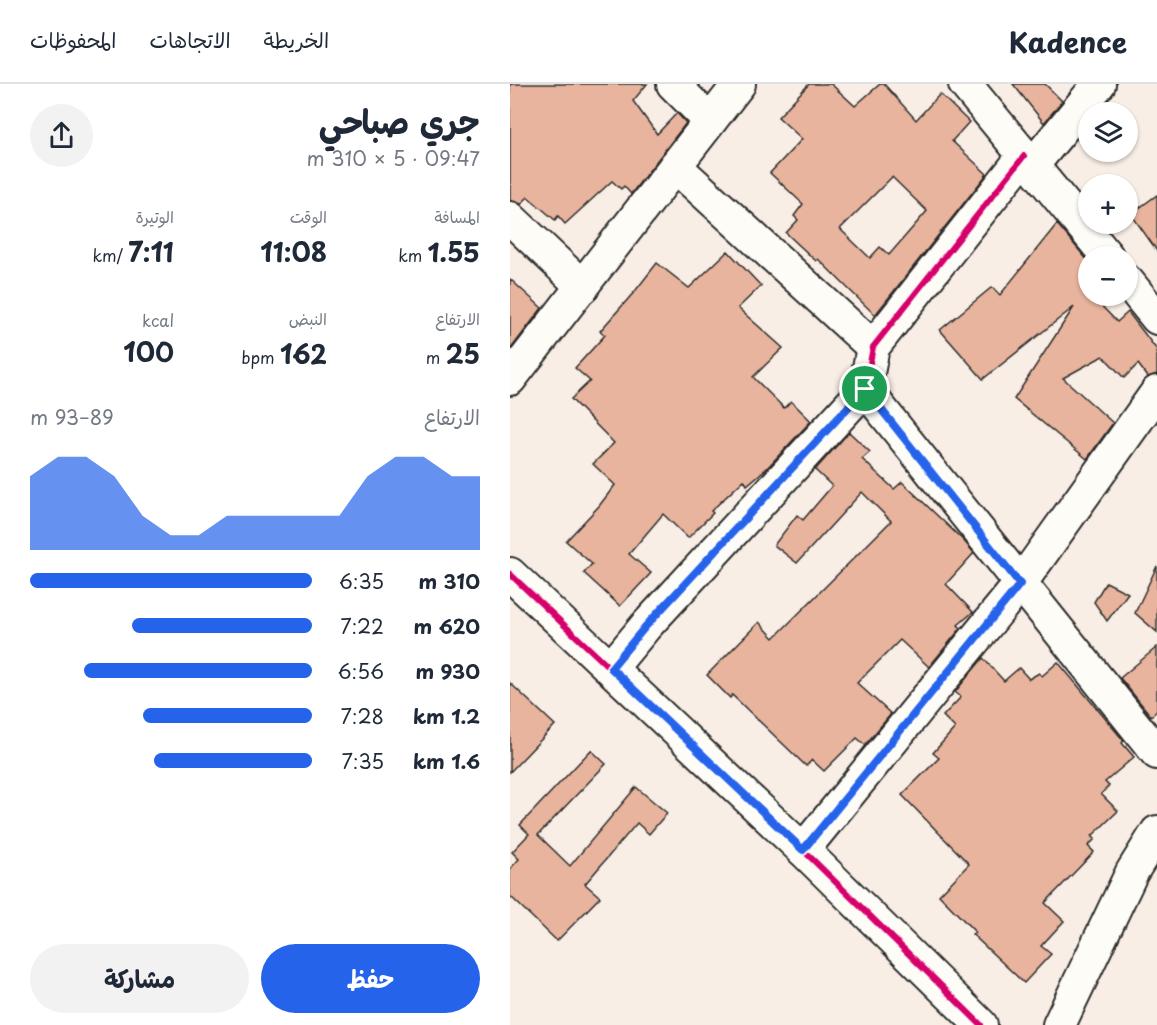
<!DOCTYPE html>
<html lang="ar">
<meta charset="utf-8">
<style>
body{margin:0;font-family:"Playpen Sans","Playpen Sans Arabic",sans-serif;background:#f2f2f3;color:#1f2937;direction:rtl;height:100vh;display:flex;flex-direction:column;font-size:22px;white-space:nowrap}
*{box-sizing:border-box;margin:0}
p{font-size:20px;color:#747a83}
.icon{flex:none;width:33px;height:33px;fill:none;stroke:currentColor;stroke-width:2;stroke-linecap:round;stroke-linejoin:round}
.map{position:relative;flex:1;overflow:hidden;direction:ltr}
.side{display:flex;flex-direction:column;background:#fff;width:510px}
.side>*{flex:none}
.controls{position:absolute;left:568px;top:18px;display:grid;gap:12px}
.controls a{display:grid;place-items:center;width:60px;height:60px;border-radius:50%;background:#fff;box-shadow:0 2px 4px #0004;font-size:30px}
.pin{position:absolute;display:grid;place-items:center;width:51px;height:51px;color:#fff;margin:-26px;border:3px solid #fff;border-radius:50%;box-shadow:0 2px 6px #0007}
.round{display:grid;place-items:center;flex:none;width:63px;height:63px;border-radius:32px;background:#f2f2f3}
.summary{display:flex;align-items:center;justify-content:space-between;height:102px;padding:0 30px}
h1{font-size:33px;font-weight:700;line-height:45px}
.figures{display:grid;grid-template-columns:repeat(3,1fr);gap:9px;height:102px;padding:6px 30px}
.figures div{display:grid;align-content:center}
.figures b{font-size:26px;font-weight:700}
.figures small{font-size:16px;font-weight:400}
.figures p{font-size:16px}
.chart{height:168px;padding:12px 30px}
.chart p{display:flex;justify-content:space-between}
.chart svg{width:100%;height:108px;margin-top:6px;fill:#2563eb;opacity:.7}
.action{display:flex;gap:12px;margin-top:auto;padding:12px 30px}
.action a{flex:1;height:69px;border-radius:36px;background:#2563eb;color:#fff;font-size:24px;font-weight:700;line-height:69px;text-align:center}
.action a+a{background:#f2f2f3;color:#1f2937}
ul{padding:0 30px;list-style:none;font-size:20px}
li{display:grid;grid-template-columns:96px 72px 1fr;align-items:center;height:45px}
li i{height:15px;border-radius:8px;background:#2563eb}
header{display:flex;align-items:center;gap:36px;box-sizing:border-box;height:84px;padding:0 30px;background:#fff;border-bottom:2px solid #e0e1e3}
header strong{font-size:28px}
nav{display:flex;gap:33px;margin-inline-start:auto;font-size:21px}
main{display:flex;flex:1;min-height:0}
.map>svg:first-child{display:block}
.building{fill:#e9b49d;stroke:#2b2b2b;stroke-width:1.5;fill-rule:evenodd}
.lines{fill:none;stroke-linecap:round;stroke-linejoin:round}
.minor-casing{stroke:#2b2b2b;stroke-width:36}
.minor{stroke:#fdfcf7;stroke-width:32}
.cycleway-casing{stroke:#fdfcf7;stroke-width:10}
.cycleway{stroke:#d6006c;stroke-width:6}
.route-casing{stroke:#fff;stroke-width:12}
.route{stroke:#2563eb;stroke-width:8}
</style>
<header>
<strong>Kadence</strong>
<nav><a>الخريطة</a><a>الاتجاهات</a><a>المحفوظات</a></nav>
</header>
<main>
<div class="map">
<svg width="647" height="941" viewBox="0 0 647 941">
<rect width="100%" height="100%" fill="#f9eee5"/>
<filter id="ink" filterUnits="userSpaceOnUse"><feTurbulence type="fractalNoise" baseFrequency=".0167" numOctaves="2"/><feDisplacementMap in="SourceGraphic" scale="12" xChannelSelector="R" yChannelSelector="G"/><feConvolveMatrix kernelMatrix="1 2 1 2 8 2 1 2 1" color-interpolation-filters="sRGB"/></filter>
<g filter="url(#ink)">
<g class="building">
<path d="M 0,0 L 137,0 L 123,17 L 147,50 L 167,29 L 176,39 L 121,110 L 114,102 L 111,105 L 102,97 L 55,140 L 48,132 L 45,136 L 18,113 L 11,120 L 0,117 Z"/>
<path d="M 299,0 L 321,0 L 345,22 L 370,0 L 374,0 L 406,36 L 430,10 L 459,38 L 442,57 L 477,90 L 365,231 L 308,175 L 306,177 L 276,149 L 288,136 L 284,132 L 293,120 L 260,89 L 292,55 L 268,33 ZM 382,93 L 417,127 L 379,171 L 370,163 L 360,174 L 330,145 Z"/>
<path d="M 503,0 L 535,0 L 552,17 L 534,39 Z"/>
<path d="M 647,111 L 647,167 L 621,130 Z"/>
<path d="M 547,140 L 579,178 L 579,212 L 582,212 L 607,238 L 618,228 L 647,266 L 647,290 L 638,293 L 628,280 L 614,294 L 593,272 L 553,294 L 603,339 L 577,375 L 504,315 L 564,223 L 473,295 L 430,246 L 482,203 L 490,211 Z"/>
<path d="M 218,167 L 251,202 L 228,224 L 273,264 L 243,293 L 274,324 L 281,317 L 301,337 L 257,384 L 237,401 L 234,396 L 201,427 L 203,429 L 178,454 L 153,430 L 119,470 L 141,489 L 110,522 L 74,489 L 82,480 L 56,457 L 89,422 L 105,401 L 83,380 L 104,359 L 61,315 L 80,297 L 65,284 L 95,251 L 90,247 L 126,206 L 147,179 L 179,204 Z"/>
<path d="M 0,195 L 32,224 L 0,266 Z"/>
<path d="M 339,348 L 360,368 L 352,375 L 384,405 L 392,398 L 454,457 L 464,469 L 436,500 L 463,528 L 448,541 L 451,544 L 419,583 L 390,556 L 347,599 L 381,630 L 355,661 L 347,654 L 314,687 L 302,676 L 296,682 L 222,611 L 220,614 L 197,591 L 249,538 L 264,554 L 381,437 L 352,408 L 287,479 L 264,461 L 287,431 L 293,436 L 322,402 L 305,386 Z"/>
<path d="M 647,482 L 647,548 L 625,529 Z"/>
<path d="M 596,498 L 618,509 L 597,537 L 584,518 Z"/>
<path d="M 647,563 L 647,627 L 641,632 L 610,594 Z"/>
<path d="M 473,574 L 494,597 L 509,584 L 519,595 L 529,589 L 532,592 L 548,578 L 614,657 L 612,659 L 624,673 L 595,698 L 599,702 L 591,710 L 608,727 L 582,752 L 585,755 L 578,762 L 584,768 L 535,819 L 554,837 L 531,862 L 541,870 L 514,899 L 462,850 L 465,848 L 429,811 L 459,780 L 392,711 L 429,674 L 423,669 L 445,644 L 433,632 L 451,613 L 445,608 Z"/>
<path d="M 0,599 L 45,641 L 0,688 Z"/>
<path d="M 81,666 L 96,680 L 28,751 L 60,782 L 126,703 L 157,729 L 139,750 L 127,739 L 75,800 L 90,813 L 47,857 L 0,812 L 0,785 L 9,775 L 2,768 L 19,750 L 10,741 Z"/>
</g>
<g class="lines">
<g class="minor-casing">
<g id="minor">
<path d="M 163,0 L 200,37"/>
<path d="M 455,0 L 597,172"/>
<path d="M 165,82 L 363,263"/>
<path d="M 522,82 L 589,0"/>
<path d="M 0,134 L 73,203"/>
<path d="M 618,198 L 647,234"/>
<path d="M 0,295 L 229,0"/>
<path d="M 355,305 L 647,669"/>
<path d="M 0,490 L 293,766 L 471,941"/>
<path d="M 101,584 L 135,543 L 355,305 L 363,263 L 514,72"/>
<path d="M 293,766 L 510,500 L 647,308"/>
<path d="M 549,941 L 622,788 L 647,748"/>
</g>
</g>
<use href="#minor" class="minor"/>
<g class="cycleway-casing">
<g id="cycleway">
<path d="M 0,490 L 293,766 L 471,941"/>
<path d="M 101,584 L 135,543 L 355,305 L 363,263 L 514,72"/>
</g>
</g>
<use href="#cycleway" class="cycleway"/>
</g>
</g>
<g class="lines" filter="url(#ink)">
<g class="route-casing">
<path id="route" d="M 355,305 L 510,500 L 293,766 L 101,584 L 135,543 Z"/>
</g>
<use href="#route" class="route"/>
</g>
</svg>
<div class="controls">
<a><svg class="icon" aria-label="layers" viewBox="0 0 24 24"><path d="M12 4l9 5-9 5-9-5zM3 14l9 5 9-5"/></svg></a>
<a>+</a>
<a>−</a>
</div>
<div class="pin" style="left:355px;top:305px;background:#1e9e55"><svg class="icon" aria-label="arrive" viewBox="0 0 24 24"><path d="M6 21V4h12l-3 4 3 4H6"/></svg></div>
</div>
<section class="side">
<div class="summary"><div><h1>جري صباحي</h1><p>09:47 · 5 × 310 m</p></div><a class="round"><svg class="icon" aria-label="share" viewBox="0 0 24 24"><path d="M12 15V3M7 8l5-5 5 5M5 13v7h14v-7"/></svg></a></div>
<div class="figures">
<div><p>المسافة</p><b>1.55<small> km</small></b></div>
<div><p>الوقت</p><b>11:08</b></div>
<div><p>الوتيرة</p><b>7:11<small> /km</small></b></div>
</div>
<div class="figures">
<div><p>الارتفاع</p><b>25<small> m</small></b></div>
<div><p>النبض</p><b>162<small> bpm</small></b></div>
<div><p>kcal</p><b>100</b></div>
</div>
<div class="chart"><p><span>الارتفاع</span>89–93 m</p>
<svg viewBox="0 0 160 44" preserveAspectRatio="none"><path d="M0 44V14L10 6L20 6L30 14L40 30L50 38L60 38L70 30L80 30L90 30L100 30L110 30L120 14L130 6L140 6L150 14L160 14V44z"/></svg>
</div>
<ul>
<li><b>310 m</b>6:35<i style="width:100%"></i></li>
<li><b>620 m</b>7:22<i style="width:64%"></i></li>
<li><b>930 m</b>6:56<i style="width:81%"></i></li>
<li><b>1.2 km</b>7:28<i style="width:60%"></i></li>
<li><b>1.6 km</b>7:35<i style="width:56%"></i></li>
</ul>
<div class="action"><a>حفظ</a><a>مشاركة</a></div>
</section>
</main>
